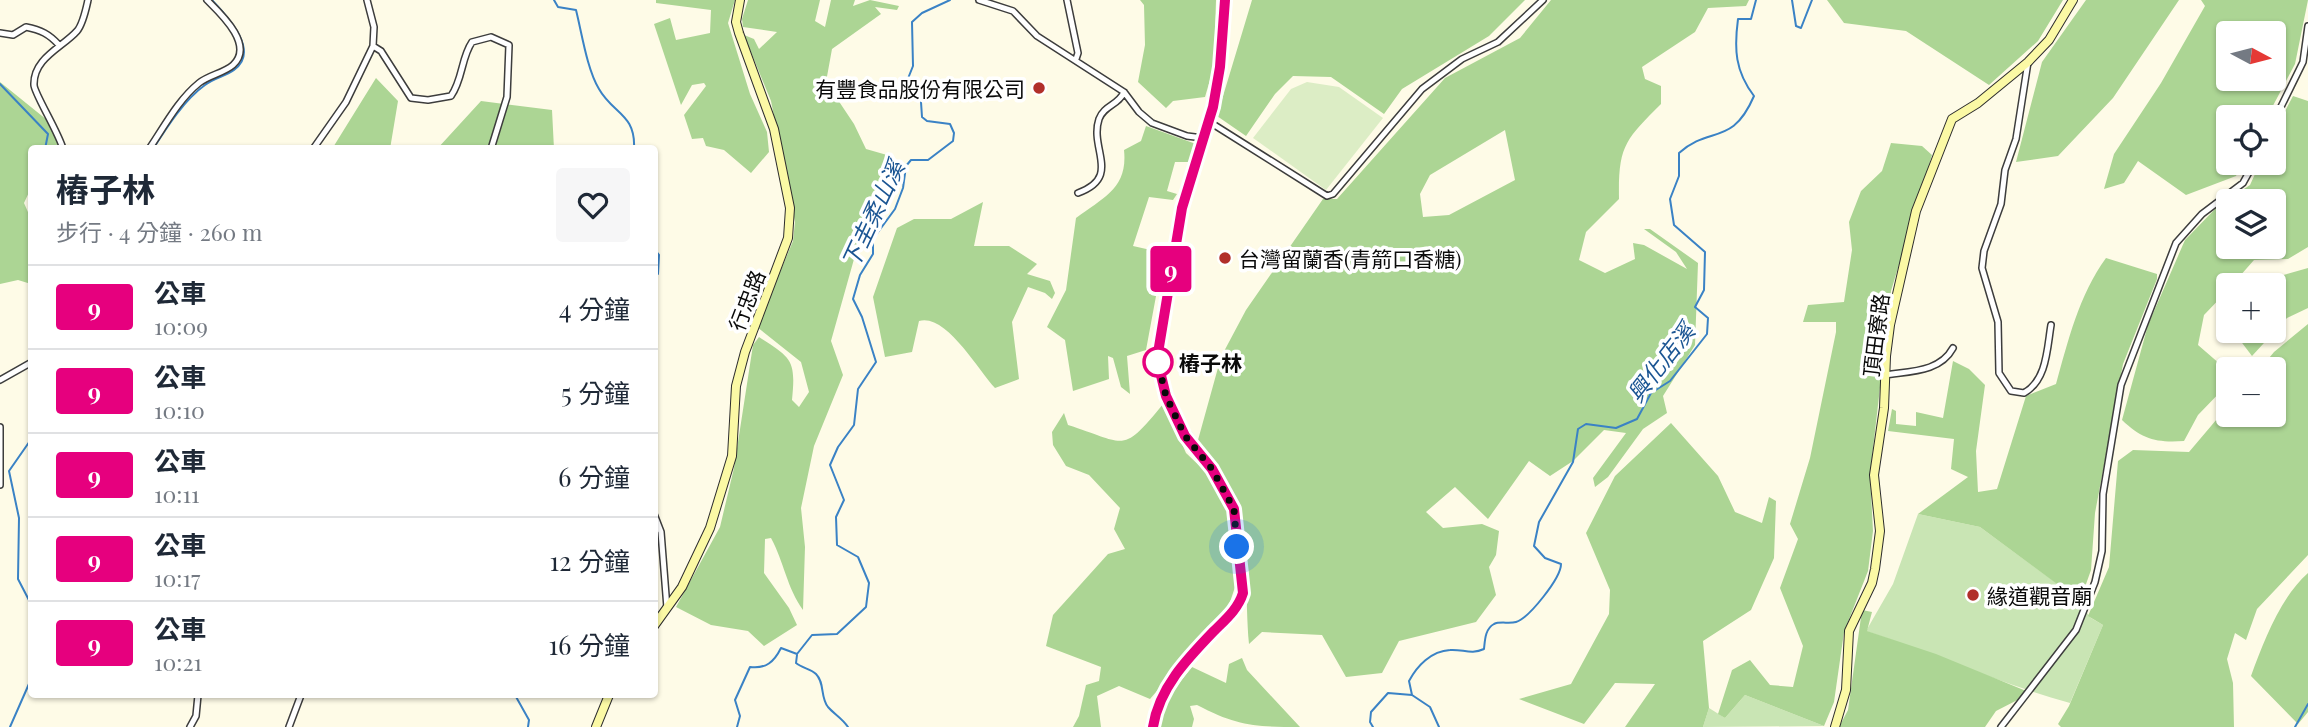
<!DOCTYPE html>
<html lang="zh-TW">
<meta charset="utf-8">
<style>
body{margin:0;font-family:"Playfair Display","Noto Sans TC",serif;background:#f6f6f7;color:#1f2937;height:100vh;display:flex;flex-direction:column;font-size:26px;white-space:nowrap}
*{box-sizing:border-box;margin:0}
p{font-size:23px;color:#747a83}
.icon{flex:none;width:38px;height:38px;fill:none;stroke:currentColor;stroke-width:2;stroke-linecap:round;stroke-linejoin:round}
.map{position:relative;flex:1;overflow:hidden}
.panel{position:absolute;left:28px;top:145px;width:630px;height:553px;display:flex;flex-direction:column;background:#fff;border-radius:7px;box-shadow:0 2px 5px #0004}
.panel>*{flex:none}
.badge{padding:0 14px;border-radius:5px;font-size:24px;line-height:46px}
.needle{width:46px;rotate:97deg}
.fabs{position:absolute;left:2216px;top:21px;display:grid;gap:14px}
.fabs a{display:grid;place-items:center;width:70px;height:70px;border-radius:7px;background:#fff;box-shadow:0 2px 5px #0004;font-size:35px}
.you{position:absolute;width:35px;height:35px;margin:-18px;border:5px solid #fff;border-radius:50%;background:#1a73e8;box-shadow:0 0 0 10px #1a73e833}
.map>.badge{position:absolute;translate:-50% -50%;box-shadow:0 0 0 4px #fff}
.round{display:grid;place-items:center;flex:none;width:74px;height:74px;border-radius:7px;background:#f6f6f7}
.overview{display:flex;align-items:center;justify-content:space-between;height:119px;padding:0 28px}
h1{font-size:33px;font-weight:700;line-height:52px}
ul{padding:0;list-style:none}
li{display:flex;align-items:center;gap:21px;height:84px;padding:0 28px;border-top:2px solid #e0e1e3}
li div{flex:1}
li b{display:block;font-size:26px}
li em{font-style:normal}
li .badge{min-width:77px;font-weight:700;text-align:center}
.map>svg:first-child{display:block}
.green{fill:#c9e5b4}
.forest{fill:#acd594;fill-rule:evenodd}
.pitch{fill:#dcedc5}
.lines{fill:none;stroke-linecap:round;stroke-linejoin:round}
.stream{stroke:#3a82c5;stroke-width:2}
.street-casing{stroke:#3d3d3d;stroke-width:8}
.secondary-casing{stroke:#2c2c2c;stroke-width:10}
.street{stroke:#fff;stroke-width:5}
.secondary{stroke:#fbf9a5;stroke-width:8}
.line-casing{stroke:#fff;stroke-width:16}
.line{stroke:#e6007e;stroke-width:10}
.walk{stroke:#0a0a0a;stroke-width:7;stroke-dasharray:0 12.6}
.poi-dot{fill:#b12f2a;stroke:#fff;stroke-width:2.5}
.stop-dot{fill:#fff;stroke:#e6007e;stroke-width:3.5}
.labels{text-anchor:middle;dominant-baseline:central;stroke-width:7;stroke-linejoin:round;paint-order:stroke}
.poi-label{font-size:21px;fill:#0a0a0a;stroke:#fff;text-anchor:start}
.street-label{font-size:21px;fill:#0a0a0a;stroke:#fff}
.stop-label{font-size:21px;font-weight:bold;fill:#0a0a0a;stroke:#fff;text-anchor:start}
.water-label{font-size:23px;font-style:italic;fill:#1b5593;stroke:#fff}
</style>
<div class="map">
<svg width="2308" height="727" viewBox="0 0 2308 727">
<rect width="100%" height="100%" fill="#fefbe7"/>
<path class="green" d="M1918,514L1980,527L2074,596L2091,618L2103,625L2070,703C2001,684 1935,654 1866,631L1893,584Z
M1745,695L1824,726L1703,727L1709,708L1725,718Z"/>
<path class="forest" d="M656,0H735L728,23L750,94L767,132L769,152L751,173L724,150L706,146L703,138L692,139L684,115L706,86L704,83L692,85L681,105L654,24L670,18L676,40L710,33L711,10L656,3Z
M748,0H820L815,21L825,27L831,0H855L853,6L870,0L899,6L897,10L875,7L881,14L832,49L826,82L854,124L866,149L894,157L872,195L831,341L843,375L814,446L801,508L805,547L803,610C787,588 784,562 771,538L765,539L764,573L789,608L797,625L764,646L748,631L711,625L676,607L720,527L734,468L753,345L759,337C792,358 796,360 792,400L799,407L809,392L801,362L757,327L793,241L795,222L771,101L744,35L754,39L759,49L777,32L743,27L742,19Z
M1140,0H1216L1214,66L1205,97L1173,101L1166,108L1138,82L1145,45L1144,5Z
M1252,0H1525L1489,36L1402,89L1384,114L1331,77L1293,76L1275,94L1246,136L1217,116Z
M1551,0H1749L1746,6L1708,8L1695,32L1642,67L1645,79L1661,86V104C1625,140 1618,146 1619,199L1586,232L1579,260L1605,273L1635,259L1633,243L1644,245L1687,269L1676,252L1644,229H1650L1698,263L1695,345L1663,396L1667,413L1643,429L1608,477L1595,487L1593,478L1626,433L1604,430L1573,461L1550,476L1529,461L1488,519L1455,487L1426,512L1443,528L1482,524L1499,531L1496,555L1489,567L1496,595L1476,622L1399,641L1382,673L1346,677L1322,635L1262,632L1249,644C1245,600 1249,552 1237,510C1230,484 1203,449 1185,429L1187,426L1198,440L1221,357L1246,310L1323,199H1337L1445,78L1520,38ZM1505,130L1515,180L1449,215L1423,217L1420,194L1430,175Z
M1827,0H2063L2038,41L1989,85L1906,31L1844,23Z
M2086,0H2179L2113,98L2058,156L2016,162L2042,62Z
M2201,0H2308L2295,64L2267,117H2228V163H2243L2236,176L2186,195L2138,161L2124,183L2104,189L2114,154L2161,83L2205,6ZM2228,33H2273V79H2228Z
M376,78L398,101L390,149H332Z
M0,82L52,124L60,149H32L31,188L24,203L31,219V284L18,280L0,284Z
M2293,96L2308,101V247L2288,259L2254,260L2232,285H2228V290L2204,315L2198,345L2228,371V384L2198,415L2184,441C2156,443 2142,439 2122,420L2148,325L2185,240L2217,207L2250,185L2260,163H2273V134ZM2228,201H2273V247H2228Z
M481,101L552,110L554,149H437Z
M1146,126L1196,144L1190,162H1175L1167,191L1177,194L1173,200L1149,197L1133,246L1164,253L1146,350L1127,356L1130,394L1121,387L1113,358L1108,356L1109,379L1073,391L1065,340L1047,327L1066,290L1076,218C1104,197 1128,188 1124,150L1141,141Z
M1891,143L1922,146L1932,155L1891,291L1870,475L1873,531L1868,571L1844,632L1834,702L1824,726L1745,695L1725,718L1718,714L1732,670L1750,660L1770,685L1793,687L1803,646L1780,588L1798,539L1790,524L1810,458L1836,332V322H1803L1808,305L1844,302L1852,250L1849,222L1861,191L1882,171Z
M983,202L974,246H1009L1037,264L1027,274L1050,281L1055,293L1052,299L1045,293L1028,287L1012,322L1019,379L995,388C978,370 946,313 919,321L912,352L885,357L873,297L897,228L914,219H951Z
M2106,258L2157,274V279L2123,364L2095,513L2091,570L2080,601L1980,527L1918,514L1968,477L1951,469L1954,439L1888,431L1892,409L1896,411V424L1916,426V412L1943,418L1953,361L1969,369L1985,385L1976,451L1978,492L1997,489L2026,396L2056,384C2068,341 2079,295 2106,258Z
M2308,268V308L2287,318L2252,356L2233,331H2273V285H2265L2269,279Z
M2308,324V555L2257,609L2246,640L2235,633L2227,659L2233,683L2234,727H2061L2058,724L2069,706L2103,625L2088,616L2109,567L2118,461L2133,450L2189,452L2228,406V415H2273V369H2260L2274,352Z
M1164,403L1186,453L1208,474L1228,512L1235,587L1228,608L1150,699L1119,686L1097,696L1101,727H1073L1079,716L1086,685L1099,681L1101,667L1046,646L1053,615L1108,554L1125,549L1114,529L1120,508L1089,475L1066,466L1053,445L1052,432L1064,413L1068,425C1128,444 1121,455 1164,403Z
M1671,423L1718,476L1735,512L1762,523L1769,497L1776,501L1774,558L1751,610L1703,641L1709,708L1703,727H1625L1655,684L1615,683L1584,724L1519,699L1571,684L1609,614L1610,590L1586,533L1615,476Z
M2308,573V712L2298,724L2251,676C2264,641 2280,598 2308,573Z
M1862,610L1872,612L1867,631L1936,654L2031,693L1996,711L1985,727H1839L1848,710Z
M1242,658L1247,670L1300,727C1255,727 1237,726 1197,705L1190,706L1194,719L1192,727H1159L1161,706L1192,667L1226,683L1229,664Z"/>
<path class="pitch" d="M1307,82L1339,87L1383,118L1326,190L1253,138L1291,89Z"/>
<g class="lines">
<path class="stream" d="M554,0L558,7L576,10C582,34 587,69 599,89C613,114 636,114 634,149
M1792,0L1796,26L1801,28L1812,0
M0,84L48,134L45,149
M153,149C167,127 184,100 205,85C214,78 226,76 234,70C261,51 226,15 212,0
M654,249L659,255L658,274L654,275
M32,438L9,471L19,518L18,579L32,606
M797,655L796,663C802,668 811,669 816,674C825,683 820,697 828,707C834,714 842,718 848,727
M515,695L529,720L528,727
M10,727L32,677
M737,727L740,716L735,700L750,667C766,669 774,662 781,648L797,654L812,635L837,634L866,607L869,583L858,557L837,545L836,517L844,500L830,465L838,447L854,425L858,389L876,362L862,317L853,299L860,275L873,254V239L895,209L903,188L906,166L911,160H928L953,141L954,133L950,124L927,121L922,117L921,102L907,81L913,66L912,22L922,13L950,0
M1373,727L1370,722L1371,712L1388,693L1412,695
M1439,727L1430,707L1412,695L1409,681C1417,666 1431,651 1450,650C1463,649 1471,655 1484,649C1485,640 1485,629 1494,624C1500,621 1509,624 1516,622C1529,618 1561,578 1561,564L1545,558L1534,546L1539,522L1573,462L1578,429L1586,424L1616,428L1637,419L1651,393L1670,381L1707,334L1708,318L1695,307L1704,290L1705,252L1674,225L1670,199L1679,176V153C1710,125 1732,147 1754,96C1735,71 1734,49 1738,19H1751L1756,0
M2295,727L2308,704"/>
<defs>
<path id="street" d="M367,0L374,27L373,46
M979,0L1013,11L1037,36L1124,92L1139,112L1152,123L1187,136L1203,138
M1067,0L1078,53L1076,59
M0,33L13,35L26,27C41,30 49,34 59,45
M2028,62L2016,139L2005,170L2001,204L1984,251L1982,268L1998,322L1999,373L2011,391L2024,393C2047,380 2047,349 2051,325
M1208,121L1327,196L1333,194L1422,89L1462,59L1498,42L1543,0
M2273,123L2303,62L2308,26
M63,149C59,133 34,93 34,85C33,58 63,47 77,31C83,24 86,9 88,0
M149,149C164,127 178,100 199,83C209,75 224,73 233,65C255,45 220,13 207,0
M313,149L346,102L373,46L381,51L411,98L428,100L451,96C463,79 461,58 472,42L491,37L509,45L507,97L491,149
M1078,193C1122,177 1089,149 1099,119C1104,105 1119,105 1124,92
M1885,375C1911,371 1940,372 1953,348
M0,380L32,362
M0,427V485
M654,514L661,532L667,608
M190,727L196,716L198,695
M289,727L301,695
M2001,727L2076,630L2095,582L2102,551L2103,494L2121,385L2176,243L2202,214L2243,183L2254,163"/>
<path id="secondary" d="M654,626L682,587L710,528L732,456L736,386L745,352L788,238L790,208L774,129L739,33L736,22L740,0
M596,727L609,695
M1153,727C1159,688 1187,659 1214,631C1226,619 1238,609 1243,592L1234,509L1212,469L1185,436L1166,396L1157,359L1182,208L1213,107L1220,67L1225,0
M1835,727L1846,690L1849,631L1872,583L1875,569L1880,531L1874,475L1884,408L1886,356L1890,325L1916,211L1952,119L1978,103L2028,62L2049,40L2073,0"/>
</defs>
<use href="#street" class="street-casing"/>
<use href="#secondary" class="secondary-casing"/>
<use href="#street" class="street"/>
<use href="#secondary" class="secondary"/>
</g>
<g class="lines">
<defs>
<path id="line" d="M1153,727C1159,688 1187,659 1214,631C1226,619 1238,609 1243,593L1234,509L1212,469L1185,436L1166,396L1157,359L1182,208L1213,107L1220,67L1225,0"/>
</defs>
<use href="#line" class="line-casing"/>
<use href="#line" class="line"/>
<path class="walk" d="M1158,362L1157,359L1166,396L1185,436L1212,469L1234,509L1237,547"/>
</g>
<g class="poi-dot">
<circle cx="1039" cy="88" r="7"/>
<circle cx="1225" cy="258" r="7"/>
<circle cx="1973" cy="595" r="7"/>
</g>
<circle class="stop-dot" cx="1158" cy="362" r="14"/>
<g class="labels">
<g class="poi-label">
<text x="1025" y="88" text-anchor="end">有豐食品股份有限公司</text>
<text x="1239" y="258">台灣留蘭香(青箭口香糖)</text>
<text x="1987" y="595">緣道觀音廟</text>
</g>
<g class="street-label">
<text transform="translate(746 300) rotate(-69)">行忠路</text>
<text transform="translate(1875 335) rotate(-83)">頂田寮路</text>
</g>
<g class="stop-label">
<text x="1179" y="362">樁子林</text>
</g>
<g class="water-label">
<text transform="translate(872 214) rotate(-65)">下圭柔山溪</text>
<text transform="translate(1660 362) rotate(-52)">興化店溪</text>
</g>
</g>
</svg>
<div class="fabs">
<a><svg class="needle" viewBox="-14 -14 28 28"><path d="M0-13l5 13h-10z" fill="#e53935"/><path d="M0 13l5-13h-10z" fill="#747a83"/></svg></a>
<a><svg class="icon" aria-label="locate" viewBox="0 0 24 24"><circle cx="12" cy="12" r="6"/><path d="M12 2v4M12 18v4M2 12h4M18 12h4"/></svg></a>
<a><svg class="icon" aria-label="layers" viewBox="0 0 24 24"><path d="M12 4l9 5-9 5-9-5zM3 14l9 5 9-5"/></svg></a>
<a>+</a>
<a>−</a>
</div>
<div class="you" style="left:1237px;top:547px"></div>
<b class="badge" style="left:1171px;top:269px;background:#e6007e;color:#fff">9</b>
<section class="panel">
<div class="overview"><div><h1>樁子林</h1><p>步行 · 4 分鐘 · 260 m</p></div><a class="round"><svg class="icon" aria-label="heart" viewBox="0 0 24 24"><path d="M12 20l-8-8c-3-5 5-10 8-4 3-6 11-1 8 4z"/></svg></a></div>
<ul>
<li><span class="badge" style="background:#e6007e;color:#fff">9</span><div><b>公車</b><p>10:09</p></div><em>4 分鐘</em></li>
<li><span class="badge" style="background:#e6007e;color:#fff">9</span><div><b>公車</b><p>10:10</p></div><em>5 分鐘</em></li>
<li><span class="badge" style="background:#e6007e;color:#fff">9</span><div><b>公車</b><p>10:11</p></div><em>6 分鐘</em></li>
<li><span class="badge" style="background:#e6007e;color:#fff">9</span><div><b>公車</b><p>10:17</p></div><em>12 分鐘</em></li>
<li><span class="badge" style="background:#e6007e;color:#fff">9</span><div><b>公車</b><p>10:21</p></div><em>16 分鐘</em></li>
</ul>
</section>
</div>
